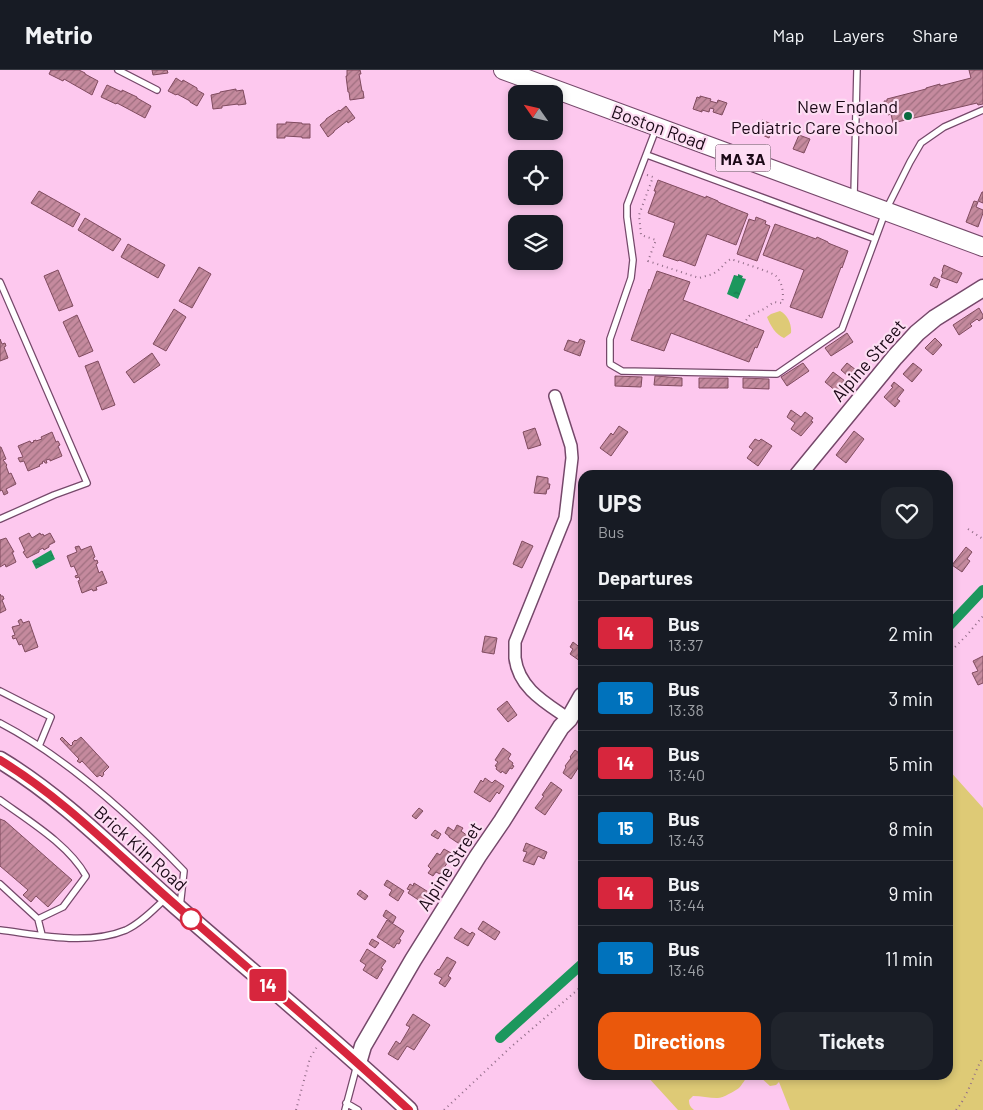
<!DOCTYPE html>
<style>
body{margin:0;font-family:Barlow,sans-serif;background:#20242c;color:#f1f3f6;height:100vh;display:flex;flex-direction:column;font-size:19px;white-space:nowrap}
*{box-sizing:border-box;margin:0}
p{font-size:16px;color:#9ea1a6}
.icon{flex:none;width:28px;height:28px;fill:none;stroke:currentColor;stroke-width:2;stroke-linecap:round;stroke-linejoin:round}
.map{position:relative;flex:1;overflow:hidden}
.sheet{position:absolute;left:578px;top:400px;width:375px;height:610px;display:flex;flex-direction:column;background:#171b24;border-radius:15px;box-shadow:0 2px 8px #0003}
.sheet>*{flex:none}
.badge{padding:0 10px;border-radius:4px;font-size:18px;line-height:32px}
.needle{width:32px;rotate:304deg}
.controls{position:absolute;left:508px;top:15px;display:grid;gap:10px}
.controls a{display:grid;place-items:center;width:55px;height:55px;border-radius:10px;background:#171b24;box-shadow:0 2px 8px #0003;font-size:25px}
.map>.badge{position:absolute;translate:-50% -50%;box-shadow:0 0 0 2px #fff}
h2{padding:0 20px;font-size:19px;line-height:45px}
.round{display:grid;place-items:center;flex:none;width:52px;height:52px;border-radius:15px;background:#20242c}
.overview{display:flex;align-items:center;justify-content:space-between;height:85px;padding:0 20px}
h1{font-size:24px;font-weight:700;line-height:38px}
.action{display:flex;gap:10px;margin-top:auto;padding:10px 20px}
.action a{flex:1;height:58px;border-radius:15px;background:#ea580c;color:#fff;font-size:20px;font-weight:700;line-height:58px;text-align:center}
.action a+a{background:#20242c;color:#f1f3f6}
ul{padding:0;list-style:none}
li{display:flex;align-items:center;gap:15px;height:65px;padding:0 20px;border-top:1px solid #363941}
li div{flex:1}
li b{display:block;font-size:19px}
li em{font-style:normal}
li .badge{min-width:55px;font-weight:700;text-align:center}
header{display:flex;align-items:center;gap:30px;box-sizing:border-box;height:70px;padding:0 25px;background:#171b24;border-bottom:1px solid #363941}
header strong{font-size:24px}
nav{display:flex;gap:28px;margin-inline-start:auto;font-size:18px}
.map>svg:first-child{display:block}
.green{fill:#deca76}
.water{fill:url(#water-ripples)}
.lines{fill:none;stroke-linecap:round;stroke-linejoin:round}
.canal{stroke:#1c975d;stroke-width:10}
.building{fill:url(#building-hatch);stroke:#804b5f}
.lane-casing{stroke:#75486a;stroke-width:8}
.street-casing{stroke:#75486a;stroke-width:14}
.secondary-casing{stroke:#75486a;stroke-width:19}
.primary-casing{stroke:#75486a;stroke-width:20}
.path{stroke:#916c87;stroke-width:2;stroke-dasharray:1 4;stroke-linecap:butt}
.lane{stroke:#fff;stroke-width:5.5}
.street{stroke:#fff;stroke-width:11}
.secondary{stroke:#fff;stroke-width:16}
.primary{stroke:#fff;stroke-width:18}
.line-casing{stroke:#fff;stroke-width:11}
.line{stroke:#d7263d;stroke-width:8}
.poi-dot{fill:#096a3f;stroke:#fdddf3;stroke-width:2}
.stop-dot{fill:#fff;stroke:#d7263d;stroke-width:2.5}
.labels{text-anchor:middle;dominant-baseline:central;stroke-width:4.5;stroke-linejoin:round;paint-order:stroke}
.shield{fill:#fdddf3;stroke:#5e4858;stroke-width:1}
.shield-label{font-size:16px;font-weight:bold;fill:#1a0816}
.poi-label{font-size:18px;fill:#1a0816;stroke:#fdddf3;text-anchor:end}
.street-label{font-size:18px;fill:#1a0816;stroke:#fdddf3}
</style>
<header>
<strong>Metrio</strong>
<nav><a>Map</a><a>Layers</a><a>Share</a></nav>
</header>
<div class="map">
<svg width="983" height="1040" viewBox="0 0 983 1040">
<defs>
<pattern id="water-ripples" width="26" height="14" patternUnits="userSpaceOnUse" patternTransform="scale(1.25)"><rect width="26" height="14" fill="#1c975d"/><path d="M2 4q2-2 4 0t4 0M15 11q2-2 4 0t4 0" fill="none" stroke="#18794c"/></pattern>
<pattern id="building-hatch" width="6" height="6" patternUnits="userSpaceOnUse" patternTransform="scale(1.25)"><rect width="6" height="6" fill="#c58a9e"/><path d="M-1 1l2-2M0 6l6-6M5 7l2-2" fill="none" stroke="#9f6f80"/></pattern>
</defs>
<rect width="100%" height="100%" fill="#fdc8ee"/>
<path class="green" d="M780,241C788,245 792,255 791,263L784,268C776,265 770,255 767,247L771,244Z
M948,699L983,738V1040H790L779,1012L776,1015L770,1016L758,1005H948Z
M646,1005H749C745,1009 742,1015 739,1018C735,1021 721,1029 717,1028C709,1028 701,1026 693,1026L689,1030C689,1034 690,1037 694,1040H678Z"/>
<path class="water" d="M738,204L743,206L742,208L746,209L738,229L727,224L734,205L738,206Z
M51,480L55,489L36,499L32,491Z"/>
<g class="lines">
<path class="canal" d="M948,557L983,520
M500,968L582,894"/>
</g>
<path class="building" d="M51,0H79L85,3V4L98,11L92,25L64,9L63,11L49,4Z
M152,0H167L168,3L153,5Z
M347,0H360L361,4H359L362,21H363L364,28L350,30L349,22H348L346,6H347Z
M969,0H983V34L978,35L977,33L893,53L891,44L888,45L884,31H887V29L926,19V18L940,14V16L971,8Z
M176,8L182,12L183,10L197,18V20L204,24L197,36L190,32V31L177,24L176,25L168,21Z
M107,15L122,22V20L137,27V28L151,36L145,48L117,33L116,34L101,27Z
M236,19V21L243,20L246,34L238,35V34L222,36V38L213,39L211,25L220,23V22Z
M700,26L711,29L710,31L717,33L718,30L727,33L722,45L713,42L714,39L710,38L709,42L702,40V42L693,39L697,27L700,28Z
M346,36L355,48L348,53L347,51L334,61V62L328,67L320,55L326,50V49L339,40L340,41Z
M762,50L776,56L772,65L770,64L769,68L756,62Z
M286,52L302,53V54H310V68H302V67L285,66V68H277V54H286Z
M799,65L810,69L804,83L793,79Z
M658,110L706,128V126L718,131V132L748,144L736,175L707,164L695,196L679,190L678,191L663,186L675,153L648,143L656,121H654Z
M39,121L80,144L73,157L31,133Z
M982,122H983V133L978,131Z
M974,131L978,132L976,137L983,140V143L978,157L966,152Z
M756,147L766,151L765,154L770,156L757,191L737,184L749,149L755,151Z
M85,148L121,169L113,181L78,160Z
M775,154L816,169L817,167L828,172V173L848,181L842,198L841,197L822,248L790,237L804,200L763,185Z
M128,174L165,195L158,208L121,187Z
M944,195L962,203L957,213L941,207L943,202L942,201Z
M199,197L211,204L192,238L179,231Z
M58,200L73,236L59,241L44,206Z
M657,201L690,212L683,230L764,261L757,278L755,277L749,292L671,263L664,281L631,270L649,219L650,220Z
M934,207L940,210L937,218L930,215Z
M979,238L983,245V248L979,251L977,249L970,254L972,256L959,265L953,255Z
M174,239L186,247L166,281L153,274Z
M77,245L93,281L79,287L63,252Z
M847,263L853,272L831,286L825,278Z
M935,268L942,275L933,285L925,278Z
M0,269L2,274L5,273L6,276L4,277L8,288L0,291Z
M580,269L585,271L580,286L564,280L568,270L578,273Z
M152,283L160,295L134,313L126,302Z
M98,291L115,335L102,340L85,296Z
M803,293L809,301L787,316L781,307Z
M847,293L856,300L849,307L841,300Z
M913,293L922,300L912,312L903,304Z
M833,302L849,314L847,315L849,316L842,326L825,312Z
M615,306L642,307L641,317L615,316Z
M655,306L682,308V316L654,315Z
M699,308H728V318H699Z
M743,308L769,309V319L743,318Z
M894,312L904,320L897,329L900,331L895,337L884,327L893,317L891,316Z
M791,340L801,347L805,342L813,348L811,351L813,352L801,366L791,359L795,353L787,347Z
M619,356L628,362L611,386L600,378L611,363L613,365Z
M535,358L541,375L528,379L523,362Z
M854,361L864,369L846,393L836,385Z
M52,362L56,372L58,371L60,375L58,376L62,386L50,391V389L46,390L47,393H45L44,391L42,392L43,393L39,395L40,396L28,401L24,391L20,392L18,388L23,387L18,376L30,371L31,373L34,372L33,371L36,370V371L42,369L41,367Z
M755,369L759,371L761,369L772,376L758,396L747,388L753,380L749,377Z
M0,377H1L6,389L3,390L7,395L6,396L9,404L11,403L16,414L6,419L8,423L4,425L2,420L0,421Z
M819,401L821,403L822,401L828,405H816Z
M537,406L548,408V414H550L549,419H547L546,424L534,423Z
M29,463L32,468L40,463L41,465L43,464L44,466L50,463L55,472L49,475V477L44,480L43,478L39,480V482L27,488L23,482L25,481L19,468Z
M6,468L14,482H12L16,492L6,497L5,494L0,497V470Z
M522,471L533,476L522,498L513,494Z
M79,476L81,480L91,476L95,487L93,488L95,491L97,490L98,493L96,494L99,503L102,501L107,513L96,517L97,520L93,521L92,519L82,523L78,511L80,510L79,507L76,508L75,506L78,505L74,496L71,497L67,486L77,482L75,477Z
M966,477L972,482L967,489L970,491L962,502L952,495Z
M0,524L1,526H3L4,529L2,530L6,540L0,543Z
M21,549L23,553L29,551L38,577L25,582L22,574L19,575L16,568L13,569L12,566L15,565L12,557L20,555L18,551Z
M485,566L497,568L494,584L482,582Z
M573,572L582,579V587L580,591L570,584L573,579L570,577Z
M983,586V613L978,615L972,603L978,601L973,591Z
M507,631L517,645L508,652L497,639Z
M62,667L71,676L73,674L72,673L75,670L76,671L81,667L109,697L103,703L104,704L102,707L100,705L97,707L82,691L80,693L77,691L79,689L60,669Z
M503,678L511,684L508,689L513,693L512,695L514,696L512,699L510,698L506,704L502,701L501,703L496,699L497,697L495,696L498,692L495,690Z
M575,680L582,685V692L571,709L563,703L566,697L565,696L571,688L570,687Z
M485,708L492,713L495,710L504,716L499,724L497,722L490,732L474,722L481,710L483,712Z
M551,712L562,720L545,745L535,738L544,726L542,725Z
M419,738L423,741L416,749L412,746Z
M0,749L5,751L72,810L48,837L36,826L31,832L23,825L28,820L0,796Z
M457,755L463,758L461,761L468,766L461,775L449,767V766L445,763L448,757L454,761Z
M435,760L441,764L438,769L431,765Z
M526,773L547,782L544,789L538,786L534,795L523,791L527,782L523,781Z
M444,779L453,784L440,804L436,802L433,806L428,803L431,799L428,796L437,783L440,785Z
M387,810L404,821L398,831L389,825L392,820L384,815Z
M414,813L430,823L423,833L408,823L410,820L407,819L410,814L413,816Z
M360,820L368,826L365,830L357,824Z
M386,840L396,847L393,853L383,846Z
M387,850L404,861L399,869L401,870L399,874L397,873L394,878L377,867Z
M483,851L500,862L495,870L478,859Z
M461,858L470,864L472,862L475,864L468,876L454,868Z
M372,869L379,873L375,878L369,874Z
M367,879L386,891L381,898L383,899L377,909L363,900L366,895L360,891Z
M447,887L456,892L448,906L451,908L445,917L439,913L442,908L434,904L438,899L439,900Z
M413,944L430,955L414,980L407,976L398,990L388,984L396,971L400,974L410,957L406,955Z"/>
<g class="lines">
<defs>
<path id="lane" d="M118,0L157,20
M656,59L627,135V147L633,190L631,208L610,269V294L622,301L777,304L842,259L886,140L910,92L921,73L944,57L983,40
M647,85L875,169
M854,126L857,0
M0,212L87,413L54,425L0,449
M0,621L51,647L39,676
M0,653C67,688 131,746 184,801L180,837
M0,730C29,751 69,775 86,806L63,837L38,849L42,865
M0,814L38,849
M0,860C40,865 87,876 126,860C141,853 153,840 165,829
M346,1033L358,1040
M345,1040L357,995"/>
<path id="street" d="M555,326L571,376L572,388L565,448L515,572C515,577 515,583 515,588C519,619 546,633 569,649"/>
<path id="secondary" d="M798,405L895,287L917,263L935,248L983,218
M0,690C65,729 118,785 175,835C253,903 333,969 409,1040
M358,993L363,976L413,890L478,786L502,751L561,657L569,649L582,626"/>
<path id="primary" d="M503,0L983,177"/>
</defs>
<use href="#lane" class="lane-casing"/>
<use href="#street" class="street-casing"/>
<use href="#secondary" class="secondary-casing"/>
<use href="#primary" class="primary-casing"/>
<path class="path" d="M647,105L653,107L639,145L641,165L656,170L648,191L699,208L713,204L720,199L727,191L731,189C739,192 772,202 776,206C783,213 784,225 782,233L774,232L764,239L749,246L743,255
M968,459L983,469
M948,584L967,565L983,546
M296,1040L310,988L318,975
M444,1040L512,976L582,916
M956,1040C969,1025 973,1004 983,987"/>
<use href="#lane" class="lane"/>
<use href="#street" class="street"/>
<use href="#secondary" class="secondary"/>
<use href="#primary" class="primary"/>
</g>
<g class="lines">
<defs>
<path id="line" d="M0,690C66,730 120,787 178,837C255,905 334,970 409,1040"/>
</defs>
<use href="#line" class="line-casing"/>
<use href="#line" class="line"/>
</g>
<circle class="poi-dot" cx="908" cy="46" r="5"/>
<circle class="stop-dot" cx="191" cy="849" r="10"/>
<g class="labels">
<rect class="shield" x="715.5" y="74.5" width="55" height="27" rx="4"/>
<g class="shield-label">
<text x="743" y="88">MA 3A</text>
</g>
<g class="poi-label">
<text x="898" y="36">New England<tspan x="898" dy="21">Pediatric Care School</tspan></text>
</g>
<g class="street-label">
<text transform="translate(659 57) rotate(20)">Boston Road</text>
<text transform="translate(868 290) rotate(-49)">Alpine Street</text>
<text transform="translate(141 778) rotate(42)">Brick Kiln Road</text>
<text transform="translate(449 796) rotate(-57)">Alpine Street</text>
</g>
</g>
</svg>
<div class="controls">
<a><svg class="needle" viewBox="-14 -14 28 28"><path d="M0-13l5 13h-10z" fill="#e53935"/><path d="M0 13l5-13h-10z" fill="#9ea1a6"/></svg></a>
<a><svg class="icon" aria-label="locate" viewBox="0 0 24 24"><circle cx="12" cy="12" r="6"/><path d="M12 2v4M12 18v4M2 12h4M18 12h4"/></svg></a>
<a><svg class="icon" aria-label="layers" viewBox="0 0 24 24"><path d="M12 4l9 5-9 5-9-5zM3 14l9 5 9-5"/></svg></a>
</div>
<b class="badge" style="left:268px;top:915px;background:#d7263d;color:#fff">14</b>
<section class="sheet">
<div class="overview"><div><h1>UPS</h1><p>Bus</p></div><a class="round"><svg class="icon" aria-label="heart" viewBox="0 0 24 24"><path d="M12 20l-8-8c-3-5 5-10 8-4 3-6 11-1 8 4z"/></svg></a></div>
<h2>Departures</h2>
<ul>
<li><span class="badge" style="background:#d7263d;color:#fff">14</span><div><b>Bus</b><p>13:37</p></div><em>2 min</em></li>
<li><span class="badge" style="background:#0072bc;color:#fff">15</span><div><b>Bus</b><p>13:38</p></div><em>3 min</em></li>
<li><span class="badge" style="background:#d7263d;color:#fff">14</span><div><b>Bus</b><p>13:40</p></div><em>5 min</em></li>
<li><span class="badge" style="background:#0072bc;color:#fff">15</span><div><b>Bus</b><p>13:43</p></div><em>8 min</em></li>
<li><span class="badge" style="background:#d7263d;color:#fff">14</span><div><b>Bus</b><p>13:44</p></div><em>9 min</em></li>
<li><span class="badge" style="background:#0072bc;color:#fff">15</span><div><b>Bus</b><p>13:46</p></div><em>11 min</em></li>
</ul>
<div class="action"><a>Directions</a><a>Tickets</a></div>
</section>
</div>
